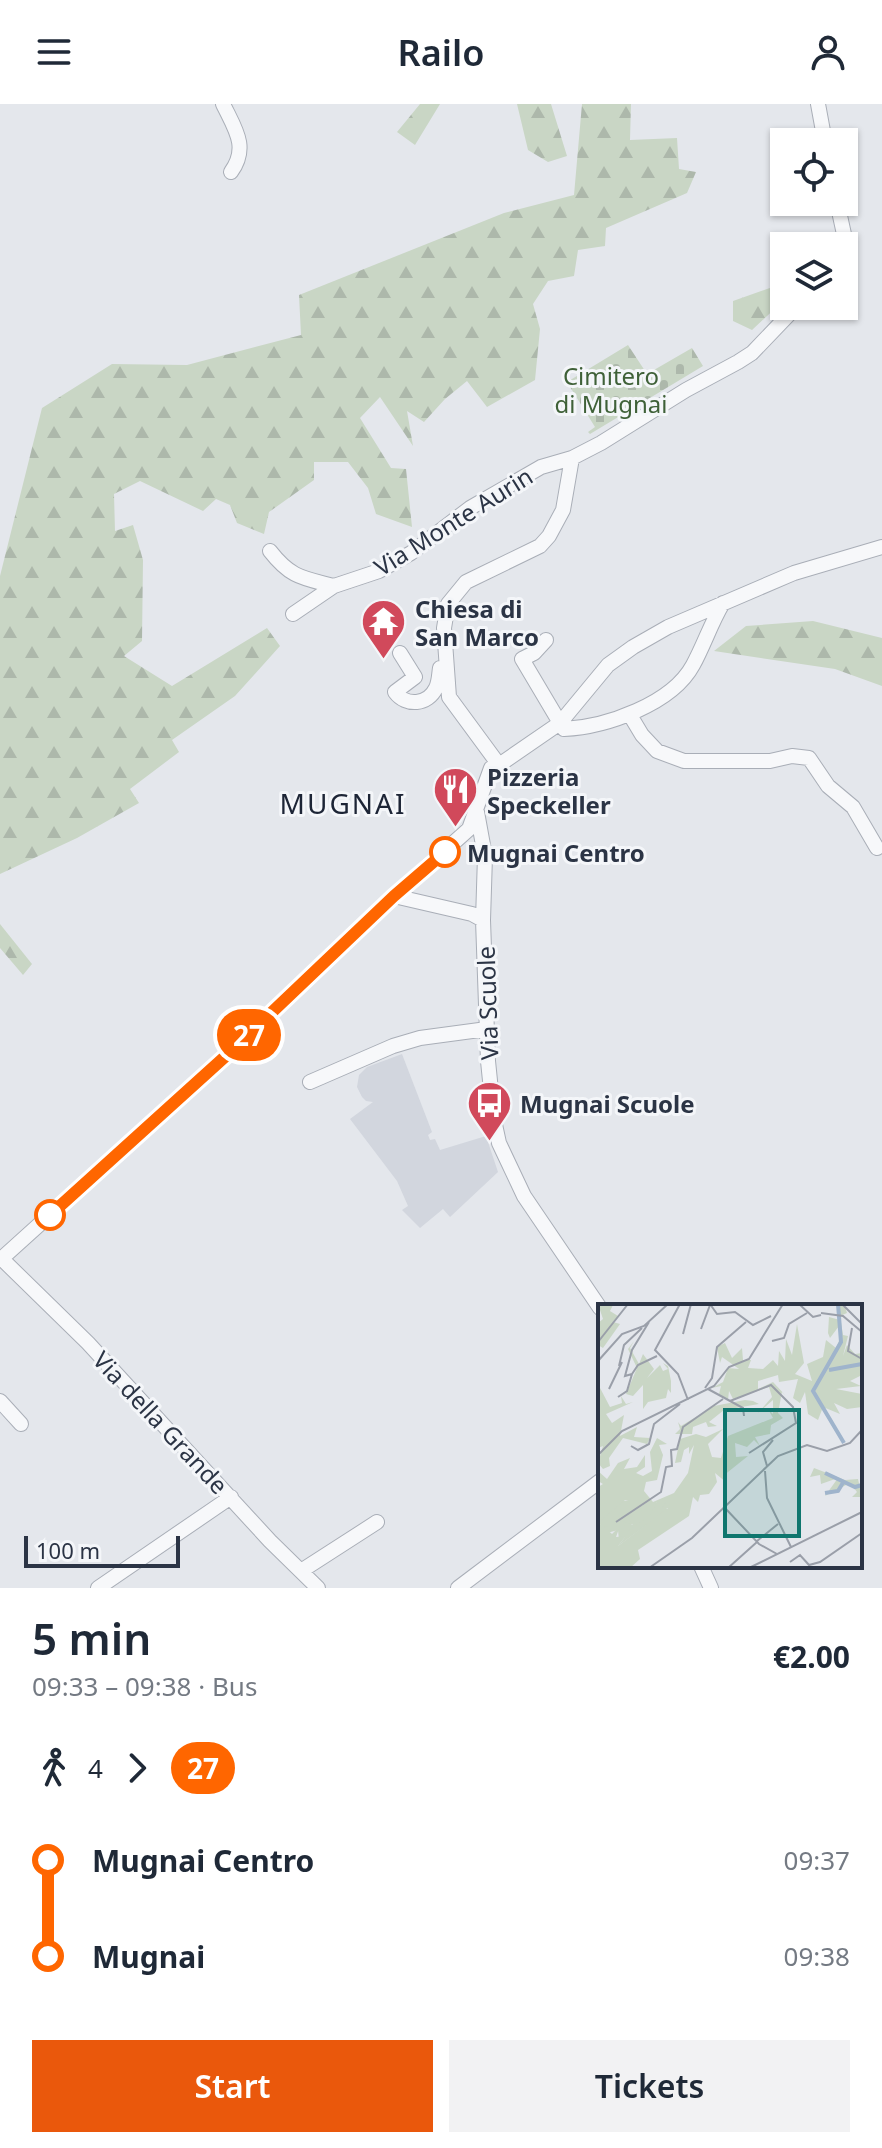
<!DOCTYPE html>
<meta charset="utf-8">
<style>
body{margin:0;font-family:"Noto Sans",sans-serif;background:#f2f2f3;color:#1f2937;height:100vh;display:flex;flex-direction:column;font-size:30px;white-space:nowrap}
*{box-sizing:border-box;margin:0}
p{font-size:26px;color:#747a83}
.icon{flex:none;width:44px;height:44px;fill:none;stroke:currentColor;stroke-width:2;stroke-linecap:round;stroke-linejoin:round}
.map{position:relative;height:1484px;overflow:hidden}
.panel{display:flex;flex-direction:column;background:#fff;flex:1}
.panel>*{flex:none}
.badge{padding:0 16px;border-radius:26px;font-size:28px;line-height:52px}
.tools{position:absolute;left:770px;top:24px;display:grid;gap:16px}
.tools a{display:grid;place-items:center;width:88px;height:88px;border-radius:0px;background:#fff;box-shadow:0 2px 6px #0004;font-size:40px}
.scale{position:absolute;left:24px;bottom:20px;width:156px;box-sizing:border-box;padding-left:8px;border:4px solid #2b3445;border-top:0;font-size:22px;line-height:28px;white-space:nowrap;color:#2b3445;-webkit-text-stroke:6px #f4f6f9;paint-order:stroke}
.map>.badge{position:absolute;translate:-50% -50%;box-shadow:0 0 0 4px #fff}
.legs{display:flex;align-items:center;gap:12px;height:88px;padding:0 32px;font-size:26px}
.legs p{margin-inline-start:auto}
.head{display:flex;align-items:center;justify-content:space-between;height:136px;padding:0 32px}
h1{font-size:44px;font-weight:600;line-height:60px}
.button{display:flex;gap:16px;margin-top:auto;padding:16px 32px}
.button a{flex:1;height:92px;border-radius:0px;background:#ea580c;color:#fff;font-size:32px;font-weight:600;line-height:92px;text-align:center}
.button a+a{background:#f2f2f3;color:#1f2937}
ul{padding:0 32px;list-style:none}
li{display:flex;align-items:center;gap:28px;height:96px;font-size:30px}
li i{display:grid;place-items:center;width:12px;height:100%;margin:0 10px;background:currentColor}
li i::after{content:'';width:20px;height:20px;margin:-10px;border:6px solid;border-radius:50%;background:#fff}
li p{margin-inline-start:auto}
li:first-child i{background:linear-gradient(#0000 50%,currentColor 0)}
li:last-child i{background:linear-gradient(currentColor 50%,#0000 0)}
header{display:flex;justify-content:space-between;align-items:center;height:104px;padding:0 32px;background:#fff;font-size:36px;font-weight:600}
.map>svg:first-child{display:block}
.built{fill:#d2d6de}
.forest{fill:url(#forest-firs)}
.cemetery{fill:url(#cemetery-stones)}
.lines{fill:none;stroke-linecap:round;stroke-linejoin:round}
.minor-casing{stroke:#a9aeb7;stroke-width:16}
.minor{stroke:#f7f8fa;stroke-width:14}
.line-1-casing{stroke:#fff;stroke-width:18}
.line-1{stroke:#f60;stroke-width:12}
.stop-1-dot{fill:#fff;stroke:#f60;stroke-width:4}
.labels{text-anchor:middle;dominant-baseline:central;stroke-width:6;stroke-linejoin:round;paint-order:stroke}
.park-label{font-size:24px;fill:#3f6138;stroke:#f4f6f9}
.street-label{font-size:24px;fill:#2b3445;stroke:#f4f6f9}
.poi-label{font-size:24px;font-weight:bold;fill:#2b3445;stroke:#f4f6f9;text-anchor:start}
.stop-label{font-size:24px;font-weight:bold;fill:#2b3445;stroke:#f4f6f9;text-anchor:start}
.quarter-label{font-size:28px;letter-spacing:2px;fill:#1d2536;stroke:#f4f6f9}
.inset-river{fill:none;stroke:#9fb4cc;stroke-width:4}
.inset-road{fill:none;stroke:#9a9fa9;stroke-width:2}
.view{fill:#0f766e;fill-opacity:0.15;stroke:#0f766e;stroke-width:4}
.inset-edge{fill:none;stroke:#2b3445;stroke-width:4}
</style>
<header><svg class="icon" aria-label="menu" viewBox="0 0 24 24"><path d="M4 6h16M4 12h16M4 18h16"/></svg>Railo<svg class="icon" aria-label="person" viewBox="0 0 24 24"><circle cx="12" cy="8" r="4"/><path d="M4 21q1-7 8-7t8 7"/></svg></header>
<div class="map">
<svg width="882" height="1484" viewBox="0 0 882 1484">
<defs>
<pattern id="forest-firs" width="22" height="20" patternUnits="userSpaceOnUse" patternTransform="scale(2)"><rect width="22" height="20" fill="#c9d6c5"/><path d="M5 1l3.5 6h-7zM16 11l3.5 6h-7z" fill="#adb8ab"/></pattern>
<pattern id="cemetery-stones" width="16" height="16" patternUnits="userSpaceOnUse" patternTransform="scale(2)"><rect width="16" height="16" fill="#c9d6c5"/><path d="M2 7V4a2 2 0 0 1 4 0v3zM10 15v-3a2 2 0 0 1 4 0v3z" fill="#adb8ab"/></pattern>
</defs>
<rect width="100%" height="100%" fill="#e4e7ec"/>
<path class="built" d="M402,950L432,1028L428,1031L430,1036L435,1035L440,1046L486,1032L498,1068L450,1113L443,1105L420,1124L402,1106L408,1102L397,1077L350,1015L373,998L366,997L362,993L357,983L359,971L367,963Z"/>
<path class="forest" d="M420,0H440L415,41L397,28Z
M517,0H551L567,52L548,58L528,46Z
M582,0H631L630,36L677,34L679,65L696,68L687,89L606,124L605,142L578,146L574,172L548,177L533,200L540,225L535,276L487,303L467,277L445,295L424,318L407,307L413,342L380,293L360,314L391,364L406,365L412,423L376,410L368,384L348,358H314V376L269,408L264,430L237,419L230,401L216,395L203,407L140,377L114,390L115,427L133,421L143,456L142,537L124,552L172,582L267,524L280,542L235,592L172,636L179,648L130,685L139,699L77,734L0,770V472L42,304L112,260L187,261L301,231L299,191L504,109L574,91Z
M784,179V196L752,226L733,217V197Z
M813,517L882,534V582L835,565L714,547L746,522Z
M0,820L32,860L23,871L0,844Z"/>
<path class="cemetery" d="M628,241L647,270L692,244L703,262L590,330L588,328L595,323L567,278Z"/>
<g class="lines">
<defs>
<path id="minor" d="M223,0C235,25 249,43 231,68
M818,0L825,38
M837,98L847,144L844,155
M270,447C291,474 303,474 334,482
M293,510L334,482L379,467L411,449L470,404L541,363L572,354L601,339L686,286L738,258L752,249L797,202
M546,536L534,549L522,555L560,619L564,625C606,623 672,600 693,561C704,541 711,519 723,499
M400,549L415,573L395,588C406,603 428,601 436,584C439,578 439,570 440,564
M630,611L642,631L657,647L684,657H770L792,652L809,654L828,682L853,703L877,744
M499,661L449,593L444,524L448,500L466,478L540,442L549,432L563,406L572,354
M477,708L485,752L483,816L488,957L494,1016L499,1039L524,1092L600,1204
M394,792L472,810L483,816
M310,978L393,942L420,934L487,925
M2,1155L88,1239L270,1437L318,1484
M0,1156L228,950L394,792L469,725L491,664L499,661L560,619L608,561L633,543L668,523L794,469L882,443
M0,1297L21,1320
M701,1462L711,1484
M301,1467L377,1418
M98,1484L231,1393
M458,1484L600,1377"/>
</defs>
<use href="#minor" class="minor-casing"/>
<use href="#minor" class="minor"/>
</g>
<g class="lines">
<defs>
<path id="line-1" d="M50,1111L228,950L394,792L445,748"/>
</defs>
<use href="#line-1" class="line-1-casing"/>
<use href="#line-1" class="line-1"/>
</g>
<defs>
<symbol id="temple-pin" viewBox="-11 -11 22 30"><path d="M0 17L-7.5 6A9.5 9.5 0 1 1 7.5 6Z" fill="#d1495b" stroke="#f4f6f9"/><path d="M0-6L5-2H3V0L6.5 2.5H4V6H1.5V3h-3V6H-4V2.5H-6.5L-3 0V-2H-5Z" fill="#fff"/></symbol>
<symbol id="restaurant-pin" viewBox="-11 -11 22 30"><path d="M0 17L-7.5 6A9.5 9.5 0 1 1 7.5 6Z" fill="#d1495b" stroke="#f4f6f9"/><path d="M-5-6h1v4h1v-4h1v4h1v-4h1v5L-1.5 .5V6h-2V.5L-5-1ZM5-6V6H3V1.5H1.5Q1.5-4 5-6Z" fill="#fff"/></symbol>
<symbol id="bus-pin" viewBox="-11 -11 22 30"><path d="M0 17L-7.5 6A9.5 9.5 0 1 1 7.5 6Z" fill="#d1495b" stroke="#f4f6f9"/><path d="M-5-6H5V4H4V6H2V4H-2V6H-4V4H-5ZM-3.5-4V0h7V-4ZM-3.5 1.2v1.5H-2V1.2ZM2 1.2v1.5H3.5V1.2Z" fill="#fff"/></symbol>
</defs>
<g fill-rule="evenodd">
<use href="#temple-pin" x="358" y="492" width="51" height="69"/>
<use href="#restaurant-pin" x="430" y="660" width="51" height="69"/>
<use href="#bus-pin" x="464" y="974" width="51" height="69"/>
</g>
<g class="stop-1-dot">
<circle cx="445" cy="748" r="14"/>
<circle cx="50" cy="1111" r="14"/>
</g>
<g class="labels">
<g class="park-label">
<text x="611" y="271">Cimitero<tspan x="611" dy="28">di Mugnai</tspan></text>
</g>
<g class="street-label">
<text transform="translate(453 417) rotate(-32)">Via Monte Aurin</text>
<text transform="translate(487 899) rotate(-92)">Via Scuole</text>
<text transform="translate(161 1318) rotate(47)">Via della Grande</text>
</g>
<g class="poi-label">
<text x="415" y="504">Chiesa di<tspan x="415" dy="28">San Marco</tspan></text>
<text x="487" y="672">Pizzeria<tspan x="487" dy="28">Speckeller</tspan></text>
<text x="520" y="999">Mugnai Scuole</text>
</g>
<g class="stop-label">
<text x="467" y="748">Mugnai Centro</text>
</g>
<g class="quarter-label">
<text x="343" y="699">MUGNAI</text>
</g>
</g>
<g transform="translate(598 1200)">
<rect width="264" height="264" fill="#e4e7ec"/>
<path d="M41,196L45,201L32,223L59,198H68L69,206L20,242L27,233L21,237L20,226L9,229L0,218L22,197Z" fill="#c9d6c5"/>
<path d="M0,0H28L15,1L12,7L20,12L15,18L22,20L5,44L0,41V19L5,15ZM238,0H246L249,9L242,12L245,31L250,32L245,52L249,41L257,50L264,49V71L252,77L263,82L238,85L264,90V103L249,105L236,99L242,110L225,103L220,116L210,110L207,88L202,99L195,94L200,75L181,78L180,71L160,77V85L175,78L188,92L184,88L180,109L185,114L173,121L172,130L157,133L162,142L156,136L149,143L137,139L138,153L150,152L125,172L129,179L117,169L119,178L111,190L102,191L100,198L95,193L91,212L40,246L42,255L32,264H0V220L11,223L5,222L14,230L22,222L18,233L28,232L20,242L70,204H64L68,198H59L52,211L29,228L32,223H27L24,217L35,221L31,216L45,201L27,196L1,218L0,183L5,180L0,177V167L9,175L20,159L32,154L26,165L39,163L47,151V163L38,169L45,172L54,167L52,148L59,134L69,140L61,141L65,151L59,176L48,178L46,187L55,198L76,189L90,169L96,141L91,150V143L86,146L83,158L77,159L82,135L98,130L108,133L125,125L110,140L114,153L123,154L130,132L175,114L170,105L175,110V96L160,109L174,93L171,83L135,95L131,87L130,96L121,90L123,82L114,84L125,78L130,64L141,65L124,53L122,59L119,43L127,39L134,54L144,44L145,56H153L150,64L165,65L175,56L180,62L181,47L187,57L188,35L194,51L199,20L206,59L197,70L214,77L209,60L225,53L228,36L238,44L241,37V22L232,34L230,29L231,13L242,16ZM36,37L32,44L41,60L45,50L56,65L49,74L62,61L65,67L70,65L65,59L70,62L73,77V89L70,85L68,94L50,98L45,105V81L35,92L28,90L39,64L30,45ZM1,82L12,103L24,99L23,92L28,100L35,98L8,110L14,119L26,111L22,132L39,123L36,133L52,134L49,140L25,134L11,154L12,162L5,165L0,159L5,142L0,144ZM147,96L155,97L161,100L126,106L111,118L119,122L110,123L108,118L95,123L94,130H77L82,125L80,118L83,122L116,102ZM216,164L247,176L260,175L264,193H254L259,188L252,179L227,192L240,174L223,180L222,171L212,173Z" fill="#c9d6c5"/>
<path class="inset-river" d="M240,0L243,38L215,87L246,139M231,66L264,60M227,169L257,183L264,181M227,189L240,187L246,177"/>
<path class="inset-road" d="M82,0L57,46L80,70L90,96M112,0L119,10L137,8L155,21L173,12M201,0L215,13L223,11M244,0L264,20M223,9L245,12L264,28M254,24L250,47L264,55M103,25L112,1M85,30L93,0M174,37L186,34L191,20L209,9M0,38L30,0M0,57L24,30L46,22L70,0M21,62L26,41L44,24M34,70L40,61L59,52M107,84L114,74L119,43L148,18M11,85L24,58M110,85L145,104L146,112M20,93L29,87L34,70L27,72L34,46L51,18M132,97L173,81L195,103L198,119L151,149M33,142L40,146L51,140L56,120L82,100M0,151L24,127L116,82L131,63L151,55L185,0M169,162L165,148L175,136M167,167L169,194L193,243M127,204L161,240L179,250M18,218L63,188L68,163L74,162L73,146L79,145L85,123L125,95M159,237L180,220M192,258L202,251L211,261L222,258L264,229M51,264L94,234L180,152L209,141L229,147L252,139L264,126M130,264L159,238M151,264L264,208"/>
<path class="view" d="M127,106H201V232H127Z"/>
<rect width="264" height="264" class="inset-edge"/>
</g>
</svg>
<div class="tools">
<a><svg class="icon" aria-label="locate" viewBox="0 0 24 24"><circle cx="12" cy="12" r="6"/><path d="M12 2v4M12 18v4M2 12h4M18 12h4"/></svg></a>
<a><svg class="icon" aria-label="layers" viewBox="0 0 24 24"><path d="M12 4l9 5-9 5-9-5zM3 14l9 5 9-5"/></svg></a>
</div>
<div class="scale">100 m</div>
<b class="badge" style="left:249px;top:931px;background:#f60;color:#fff">27</b>
</div>
<section class="panel">
<div class="head"><div><h1>5 min</h1><p>09:33 – 09:38 · Bus</p></div><b>€2.00</b></div>
<div class="legs"><svg class="icon" aria-label="walk" viewBox="0 0 24 24"><circle cx="13" cy="4" r="2"/><path d="M13 8l-2 6 4 7M11 14l-3 7M7 12l3-4h3l4 4"/></svg>4<svg class="icon" aria-label="forward" viewBox="0 0 24 24"><path d="M9 5l7 7-7 7"/></svg><b class="badge" style="background:#f60;color:#fff">27</b></div>
<ul>
<li><i style="color:#f60"></i><b>Mugnai Centro</b><p>09:37</p></li>
<li><i style="color:#f60"></i><b>Mugnai</b><p>09:38</p></li>
</ul>
<div class="button"><a>Start</a><a>Tickets</a></div>
</section>
